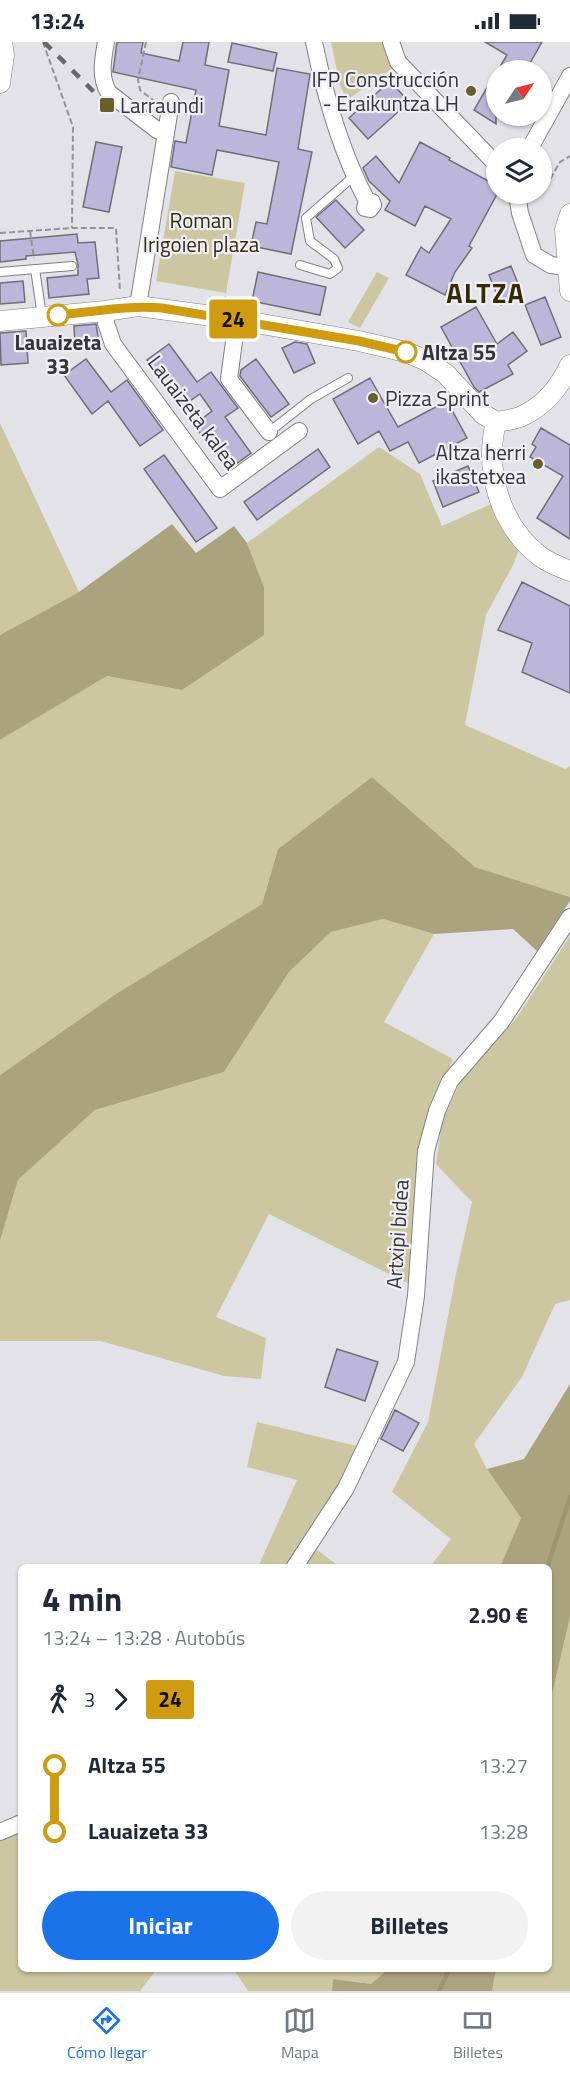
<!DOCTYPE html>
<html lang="es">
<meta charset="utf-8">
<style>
body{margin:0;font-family:"Titillium Web",sans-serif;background:#f2f2f3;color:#1f2937;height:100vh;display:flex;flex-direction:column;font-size:22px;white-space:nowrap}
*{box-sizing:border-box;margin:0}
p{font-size:20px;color:#747a83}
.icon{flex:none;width:33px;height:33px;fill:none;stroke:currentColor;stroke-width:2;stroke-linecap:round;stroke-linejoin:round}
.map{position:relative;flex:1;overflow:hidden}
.drawer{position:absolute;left:18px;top:1522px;width:534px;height:408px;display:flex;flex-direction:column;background:#fff;border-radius:9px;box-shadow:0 2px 4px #0004}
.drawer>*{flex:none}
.badge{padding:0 12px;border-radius:4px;font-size:21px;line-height:39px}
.needle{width:39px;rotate:55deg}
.tools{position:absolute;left:486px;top:18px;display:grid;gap:12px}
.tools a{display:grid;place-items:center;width:66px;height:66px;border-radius:50%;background:#fff;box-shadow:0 2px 4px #0004;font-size:30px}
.map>.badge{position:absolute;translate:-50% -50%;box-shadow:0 0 0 3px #fff}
.legs{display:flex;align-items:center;gap:9px;height:66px;padding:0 24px;font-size:20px}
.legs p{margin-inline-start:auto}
.head{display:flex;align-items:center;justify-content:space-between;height:102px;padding:0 24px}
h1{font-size:33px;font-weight:700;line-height:45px}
.button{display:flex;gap:12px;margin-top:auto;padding:12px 24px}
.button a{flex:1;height:69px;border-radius:36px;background:#1a73e8;color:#fff;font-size:24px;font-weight:700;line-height:69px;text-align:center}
.button a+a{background:#f2f2f3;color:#1f2937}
ul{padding:0 24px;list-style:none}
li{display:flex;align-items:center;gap:21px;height:66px;font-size:22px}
li i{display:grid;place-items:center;width:9px;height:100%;margin:0 8px;background:currentColor}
li i::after{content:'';width:15px;height:15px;margin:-8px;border:4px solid;border-radius:50%;background:#fff}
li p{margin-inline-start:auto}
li:first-child i{background:linear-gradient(#0000 50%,currentColor 0)}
li:last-child i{background:linear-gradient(currentColor 50%,#0000 0)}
.status{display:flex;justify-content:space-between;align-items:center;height:42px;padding:0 30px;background:#fff;direction:ltr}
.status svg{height:16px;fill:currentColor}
.dock{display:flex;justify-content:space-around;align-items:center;height:84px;border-top:2px solid #e0e1e3;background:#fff;font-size:16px;color:#747a83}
.dock a{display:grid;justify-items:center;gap:3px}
.dock .active{color:#1a73e8}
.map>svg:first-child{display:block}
.green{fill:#cdc7a1}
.forest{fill:#aaa37d}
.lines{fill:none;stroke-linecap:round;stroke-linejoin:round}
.stream{stroke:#9c956f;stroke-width:4.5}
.building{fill:#bdb6db;stroke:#706f76;stroke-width:1.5}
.service-casing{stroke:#818087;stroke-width:10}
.minor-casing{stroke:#818087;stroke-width:18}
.tertiary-casing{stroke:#818087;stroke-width:21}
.path{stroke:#929297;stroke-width:2;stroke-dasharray:6 3;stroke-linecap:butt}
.service{stroke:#fff;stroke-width:8}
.minor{stroke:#fff;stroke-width:16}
.tertiary{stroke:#fff;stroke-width:20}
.rail{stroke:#68686c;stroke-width:4.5;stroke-dasharray:10 10;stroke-linecap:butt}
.line-1-casing{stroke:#fff;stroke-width:14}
.line-1{stroke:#cf9b10;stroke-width:9}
.poi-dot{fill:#685f2b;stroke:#f0eff7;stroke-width:2}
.stop-1-dot{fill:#fff;stroke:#cf9b10;stroke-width:3}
.labels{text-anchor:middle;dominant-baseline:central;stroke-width:4.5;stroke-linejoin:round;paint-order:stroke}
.poi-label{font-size:21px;fill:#353538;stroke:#f0eff7;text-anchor:end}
.park-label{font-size:21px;fill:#332d0c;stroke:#f0eff7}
.stop-label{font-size:21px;font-weight:bold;fill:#353538;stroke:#f0eff7}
.street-label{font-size:21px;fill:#353538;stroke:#f0eff7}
.district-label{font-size:27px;font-weight:bold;letter-spacing:1.5px;fill:#332c00;stroke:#f0eff7}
</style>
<div class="status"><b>13:24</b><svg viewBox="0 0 49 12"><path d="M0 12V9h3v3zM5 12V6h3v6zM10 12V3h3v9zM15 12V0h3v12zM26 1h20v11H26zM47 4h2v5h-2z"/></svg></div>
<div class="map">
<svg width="570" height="1949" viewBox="0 0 570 1949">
<rect width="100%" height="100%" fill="#e3e2e9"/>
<path class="green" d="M331,0H384L394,25L347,58L340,43Z
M175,129L245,141L226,251L156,239Z
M377,230L389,236L360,286L348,280Z
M0,381L79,550L0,593Z
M379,405L420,432L442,484L491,462L520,504L514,521L486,573L465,683L565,727L570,724V855L475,825L372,735L278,807L262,862L116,952L0,1033V698L107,634L182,648L264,545L247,501Z
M383,877L434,892L384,980L453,1017L423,1092L411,1243L269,1172L216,1275L266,1296L261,1337L224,1334L101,1299H0V1199L18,1138L95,1068L224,1030L289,930L331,890Z
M570,894V1258L555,1262L522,1335L474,1402L487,1427L521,1476L500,1525H430L451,1497L392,1450L428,1380L456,1232L472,1160L436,1122L442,1080L459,1042L518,974Z
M257,1380L361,1405L342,1442L288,1525H258L297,1438L247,1425Z
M316,1507L340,1525L304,1526Z
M570,1575V1949H492L496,1928H549V1665Z
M21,1788V1928H156L140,1949H0V1797Z
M234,1928H387L371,1942L333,1937L332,1949H248Z"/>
<path class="forest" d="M172,482L196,511L234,484L247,501L264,545V593L182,648L107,634L0,698V593L79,550Z
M372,735L475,825L570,855V859L537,909L513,887L434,892L383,877L331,890L289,930L224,1030L95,1068L18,1138L0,1199V1033L116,952L262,862L278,807Z
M570,1342V1575L549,1665V1526L500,1525L521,1476L487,1427L524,1417Z
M387,1928H496L492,1949H332L333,1937L371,1942Z"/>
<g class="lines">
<path class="stream" d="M547,1526L570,1455
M439,1949L449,1928"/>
</g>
<path class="building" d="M117,0H143L141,11L179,19L183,0H209L205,23L229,28L219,84L266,93L277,26L310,32L298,107L312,110L291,212L251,204L256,180L267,182L279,120L217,108L212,133L171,125L175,99L186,101L196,48L113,30Z
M485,0H542L526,28H498L507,13Z
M232,1L277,11L273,29L228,20Z
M496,30V82L474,68Z
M390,39L409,60L368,97L349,76Z
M96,100L122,105L109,170L83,165Z
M420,100L450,116L449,118L496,143V154L469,204L472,206L455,230L445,253L406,233L421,205L429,211L451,177L425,164L415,184L385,168L390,159L369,139L363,126L376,114L399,141Z
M336,158L364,188L345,206L316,175Z
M77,192L78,201L95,200L99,236L87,237L89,252L49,256L47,236L78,233V223L75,210L26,214V217L0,220V199Z
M511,224L523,254L501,263L489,233Z
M258,230L326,245L320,273L252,259Z
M23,239L25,260L0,262V241Z
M545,255L561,295L541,303L525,263Z
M476,265L497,302L513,290L527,309L508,323L513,332L479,350L474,345L441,285Z
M96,282L99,301L75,303L74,284Z
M26,289L28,321L1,323L0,291Z
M295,300L307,302L315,321L294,331L282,306Z
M169,302L197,340L211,330L238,366L225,375L251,411L228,428L194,383L212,369L200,352L181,365L147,318Z
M86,317L111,350L127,338L163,388L140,404L108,359L92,372L64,333Z
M256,317L289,362L271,375L240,334L241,328Z
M370,336L398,385L447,359L467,396L419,421L408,400L390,409L379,389L358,402L333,357Z
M541,386L570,403V497L537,476L563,434L530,415L536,405L532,402Z
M318,407L330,425L257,478L244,460Z
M164,413L217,486L196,500L144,427Z
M468,424L479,450L443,465L433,439Z
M522,540L570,564V651L522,630L532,601L498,588Z
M337,1307L378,1320L365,1359L325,1345Z
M395,1368L419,1381L403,1409L381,1397Z"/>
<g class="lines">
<defs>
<path id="service" d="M300,223L330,232L338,226L334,217L310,199L306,176L354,134
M35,227L42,274
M0,230L72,224
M269,390L311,357L348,336"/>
<path id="minor" d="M106,0C103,17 99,35 109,51L157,88L166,92
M314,0C325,54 341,110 367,159L372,160L373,163L370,167L365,166L367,159
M391,0L398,20L496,122
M530,106L570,34
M517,152L520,171L534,213L551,223L567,225
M138,264L171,60
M105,269L106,281L113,302L220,447L299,389
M237,277L229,337L269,390
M294,1526L346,1446L406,1320L416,1254L426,1109L437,1069L450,1039L501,980L570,875
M0,1790L21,1781"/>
<path id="tertiary" d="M0,41L4,13L2,0
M570,172L565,188L570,249
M0,279L105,269L138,264L227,276L359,299L406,310L425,318L446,332L483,372L496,380
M496,380C484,429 500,484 541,515C549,521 560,525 570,529
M496,380C505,378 516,378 524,373C545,363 560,344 570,323"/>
</defs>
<use href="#service" class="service-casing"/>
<use href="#minor" class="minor-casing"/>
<use href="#tertiary" class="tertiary-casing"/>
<path class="path" d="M43,0L73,85L72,186
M146,0L138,38L140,48L153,58L151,65
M533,155L541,153L560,120L570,114
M30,189L34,216
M0,191L72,186H116L120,249
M225,260L226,251"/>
<use href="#service" class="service"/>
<use href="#minor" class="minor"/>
<use href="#tertiary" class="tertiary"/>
<path class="rail" d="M44,0L107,63"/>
</g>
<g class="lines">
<defs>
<path id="line-1" d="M58,273C93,270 128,263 162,266L359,299L406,310"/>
</defs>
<use href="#line-1" class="line-1-casing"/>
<use href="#line-1" class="line-1"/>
</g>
<g class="poi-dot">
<circle cx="471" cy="49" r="6"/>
<rect x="99" y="55" width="16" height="16" rx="3"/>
<circle cx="373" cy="356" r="6"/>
<circle cx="538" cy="422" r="6"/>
</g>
<g class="stop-1-dot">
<circle cx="58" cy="273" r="10"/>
<circle cx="406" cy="310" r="10"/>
</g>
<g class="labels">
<g class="poi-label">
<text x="459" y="37">IFP Construcción<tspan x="459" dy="24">- Eraikuntza LH</tspan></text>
<text x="120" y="63" text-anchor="start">Larraundi</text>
<text x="385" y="356" text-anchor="start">Pizza Sprint</text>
<text x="526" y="410">Altza herri<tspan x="526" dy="24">ikastetxea</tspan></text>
</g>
<g class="park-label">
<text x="201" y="178">Roman<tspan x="201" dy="24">Irigoien plaza</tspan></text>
</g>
<g class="stop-label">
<text x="58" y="300">Lauaizeta<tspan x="58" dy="24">33</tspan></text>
<text x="422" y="310" text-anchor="start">Altza 55</text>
</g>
<g class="street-label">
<text transform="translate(194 370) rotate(53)">Lauaizeta kalea</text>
<text transform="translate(397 1192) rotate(-86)">Artxipi bidea</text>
</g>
<g class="district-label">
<text x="486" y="250">ALTZA</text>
</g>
</g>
</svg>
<div class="tools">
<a><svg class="needle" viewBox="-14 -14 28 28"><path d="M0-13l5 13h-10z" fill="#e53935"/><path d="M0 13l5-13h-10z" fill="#747a83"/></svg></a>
<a><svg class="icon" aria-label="layers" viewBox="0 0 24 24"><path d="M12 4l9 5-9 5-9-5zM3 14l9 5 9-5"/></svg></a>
</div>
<b class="badge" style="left:233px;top:277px;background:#cf9b10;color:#111">24</b>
<section class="drawer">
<div class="head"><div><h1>4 min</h1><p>13:24 – 13:28 · Autobús</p></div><b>2.90 €</b></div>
<div class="legs"><svg class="icon" aria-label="walk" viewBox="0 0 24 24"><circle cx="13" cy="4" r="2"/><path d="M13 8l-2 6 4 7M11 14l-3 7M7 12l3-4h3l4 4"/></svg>3<svg class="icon" aria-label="forward" viewBox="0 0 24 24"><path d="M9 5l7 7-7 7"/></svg><b class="badge" style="background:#cf9b10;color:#111">24</b></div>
<ul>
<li><i style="color:#cf9b10"></i><b>Altza 55</b><p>13:27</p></li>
<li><i style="color:#cf9b10"></i><b>Lauaizeta 33</b><p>13:28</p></li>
</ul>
<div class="button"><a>Iniciar</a><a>Billetes</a></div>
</section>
</div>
<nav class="dock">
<a class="active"><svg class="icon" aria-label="directions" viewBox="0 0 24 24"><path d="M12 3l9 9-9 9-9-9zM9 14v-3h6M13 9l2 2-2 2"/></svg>Cómo llegar</a>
<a><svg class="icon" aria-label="map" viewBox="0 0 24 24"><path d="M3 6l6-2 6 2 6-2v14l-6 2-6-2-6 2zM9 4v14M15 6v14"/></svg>Mapa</a>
<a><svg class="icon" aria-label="tickets" viewBox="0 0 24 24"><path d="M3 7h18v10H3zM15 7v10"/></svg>Billetes</a>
</nav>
